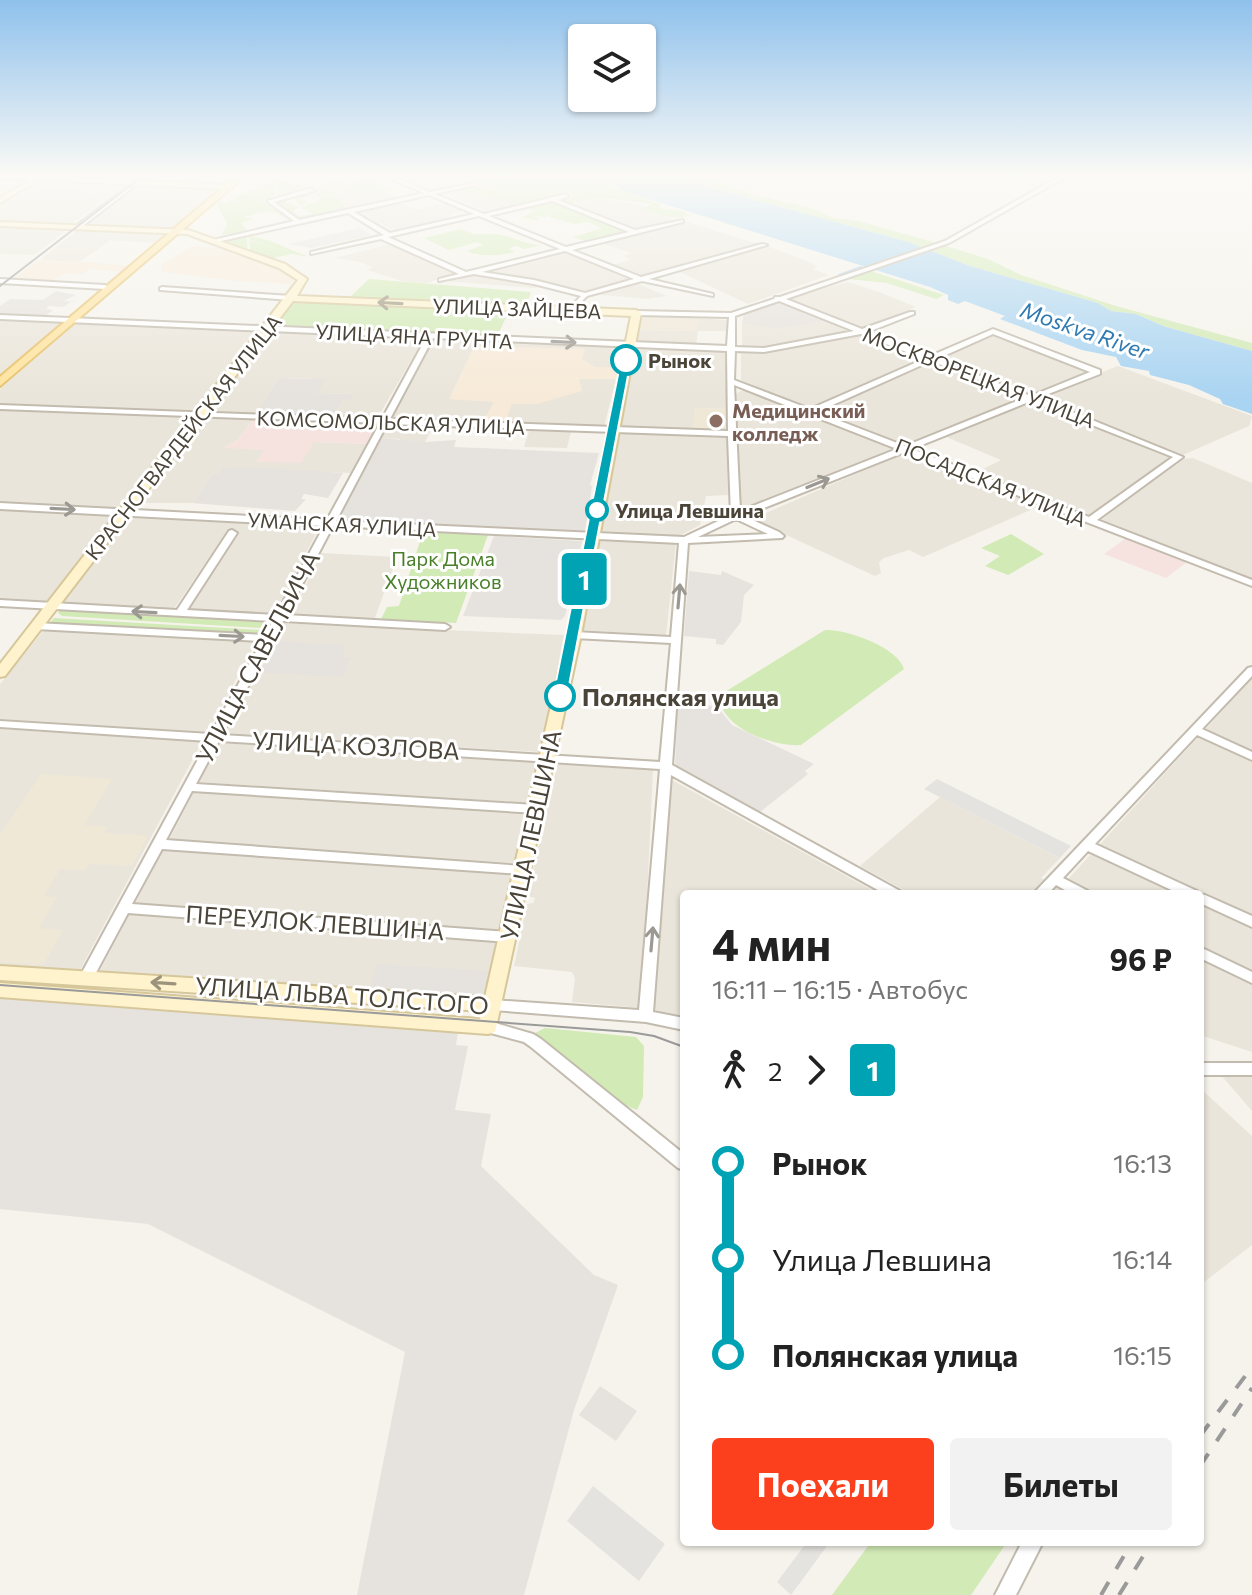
<!DOCTYPE html>
<html lang="ru">
<meta charset="utf-8">
<style>
body{margin:0;font-family:Commissioner,sans-serif;background:#f2f2f2;color:#222;height:100vh;display:flex;flex-direction:column;font-size:30px;white-space:nowrap}
*{box-sizing:border-box;margin:0}
p{font-size:26px;color:#767676}
.icon{flex:none;width:44px;height:44px;fill:none;stroke:currentColor;stroke-width:2;stroke-linecap:round;stroke-linejoin:round}
.map{position:relative;flex:1;overflow:hidden}
.side{position:absolute;left:680px;top:890px;width:524px;height:656px;display:flex;flex-direction:column;background:#fff;border-radius:8px;box-shadow:0 2px 6px #0004}
.side>*{flex:none}
.badge{padding:0 16px;border-radius:6px;font-size:28px;line-height:52px}
.fabs{position:absolute;left:568px;top:24px;display:grid;gap:16px}
.fabs a{display:grid;place-items:center;width:88px;height:88px;border-radius:8px;background:#fff;box-shadow:0 2px 6px #0004;font-size:40px}
.map>.badge{position:absolute;translate:-50% -50%;box-shadow:0 0 0 4px #fff}
.legs{display:flex;align-items:center;gap:12px;height:88px;padding:0 32px;font-size:26px}
.legs p{margin-inline-start:auto}
.headline{display:flex;align-items:center;justify-content:space-between;height:136px;padding:0 32px}
h1{font-size:44px;font-weight:700;line-height:60px}
.primary-button{display:flex;gap:16px;margin-top:auto;padding:16px 32px}
.primary-button a{flex:1;height:92px;border-radius:8px;background:#fc3f1d;color:#fff;font-size:32px;font-weight:700;line-height:92px;text-align:center}
.primary-button a+a{background:#f2f2f2;color:#222}
ul{padding:0 32px;list-style:none}
li{display:flex;align-items:center;gap:28px;height:96px;font-size:30px}
li i{display:grid;place-items:center;width:12px;height:100%;margin:0 10px;background:currentColor}
li i::after{content:'';width:20px;height:20px;margin:-10px;border:6px solid;border-radius:50%;background:#fff}
li p{margin-inline-start:auto}
li:first-child i{background:linear-gradient(#0000 50%,currentColor 0)}
li:last-child i{background:linear-gradient(currentColor 50%,#0000 0)}
.map>svg:first-child{display:block}
.residential{fill:#eae5da}
.commercial{fill:#f7ead8}
.industrial{fill:#e6e2dd}
.education{fill:#efe8d6}
.medical{fill:#f6e3e0}
.green{fill:#d2eab5}
.parking{fill:#e5e3e0}
.water{fill:#a9d4f2}
.lines{fill:none;stroke-linecap:round;stroke-linejoin:round}
.stream{stroke:#a9d4f2;stroke-width:2}
.street-casing{stroke:#c2bbae;stroke-width:4}
.secondary-casing{stroke:#d6c79b;stroke-width:4}
.primary-casing{stroke:#e6c16a;stroke-width:4}
.street{fill:#fff;fill-rule:evenodd}
.secondary{fill:#fff3cd;fill-rule:evenodd}
.primary{fill:#ffe39c;fill-rule:evenodd}
.tram{stroke:#9a9a9a;stroke-width:2}
.rail{stroke:#9a9a9a;stroke-width:4;stroke-dasharray:15 15;stroke-linecap:butt}
.oneway{stroke:#9c937c}
.oneway2{stroke:#9c9892}
.line-1{fill:#00a3b4;stroke:#fff;stroke-width:2}
.stop-1-dot{fill:#fff;stroke:#00a3b4;stroke-width:4}
.education-dot{fill:#8d6e63;stroke:#fff;stroke-width:3}
.labels{text-anchor:middle;dominant-baseline:central;stroke-width:6;stroke-linejoin:round;paint-order:stroke}
.far-street-label{font-size:20px;fill:#4b4439;stroke:#fff}
.far-stop-label{font-size:20px;font-weight:bold;fill:#4b4439;stroke:#fff;text-anchor:start}
.far-education-label{font-size:20px;font-weight:bold;fill:#785e54;stroke:#fff;text-anchor:start}
.far-park-label{font-size:20px;fill:#4a7f2a;stroke:#fff}
.far-water-label{font-size:22px;font-style:italic;fill:#2e7ab2;stroke:#fff}
.street-label{font-size:24px;fill:#4b4439;stroke:#fff}
.stop-label{font-size:24px;font-weight:bold;fill:#4b4439;stroke:#fff;text-anchor:start}
</style>
<div class="map">
<svg width="1252" height="1595" viewBox="0 0 1252 1595">
<rect width="100%" height="100%" fill="#f6f3ec"/>
<path class="residential" d="M339,181L368,193L384,191L398,198L347,208L328,194L335,193L327,188Z
M137,184L217,189L172,229L84,225Z
M462,189L516,203L522,205L488,212L443,193Z
M93,190L116,191L71,225L0,222V203L19,191L87,194Z
M595,198L646,206L642,209L674,220L633,230L570,205Z
M400,202L416,210L446,202L464,210L448,215L451,218L396,232L357,212Z
M684,221L759,244L643,277L613,265L630,260L624,256L632,253L597,242Z
M0,225L70,228L34,255L0,254Z
M79,229L168,231L154,243L110,240L80,262L40,260Z
M391,244L458,273L426,283L402,281L367,270L372,267L360,262L335,258Z
M767,246L802,259L817,266L813,269L829,275L748,304L678,271Z
M565,251L630,280L584,292L537,281L549,286L533,288L446,281Z
M848,282L879,292L916,307L864,329L787,298Z
M636,283L667,296L648,299L591,294Z
M698,318L727,320L728,331H698L696,345L635,343L638,330L696,331Z
M0,319L67,322L0,376Z
M826,321L852,330L766,347H742V323L776,329Z
M77,322L260,331L195,413L0,406V389Z
M270,332L308,333L424,338L377,419L333,417L343,400L353,394L317,393L325,380L300,378H278L255,414L210,412Z
M862,334L924,359L810,409L741,380V350L763,351Z
M993,334L1091,371L1031,396L936,358Z
M434,339L624,346L604,427L389,420Z
M633,347L729,349L728,409L695,408L693,430L618,428Z
M932,363L1026,398L906,446L819,412Z
M1118,366L1252,416L1249,426L1183,455L1036,398Z
M741,391H748L893,449L741,510L736,394Z
M1034,401L1174,456L1087,517L975,473L1001,460L944,436Z
M0,408L195,416L121,508L0,503Z
M205,418L253,420L236,441L225,447L265,450L257,461L313,442L367,444L351,473L222,468L218,474H213L192,503H143Z
M387,425L433,427L425,442L399,441L400,439L381,438Z
M529,431L571,432L567,448L524,447Z
M615,433L727,436L728,495L706,496L700,525L679,536L597,534Z
M904,453L1042,505L923,557L909,550L884,558L879,562L881,573L875,576L752,519Z
M1193,458L1252,483V580L1101,520L1181,459Z
M0,509L116,514L48,601L0,599Z
M129,515L320,526L273,616L188,610L239,534L234,530L226,533L174,609L62,602Z
M597,541L676,543L666,635L578,630Z
M321,553L397,557L373,623L290,618Z
M280,623L564,635L540,752L222,733Z
M44,630L257,640L208,732L0,719V684Z
M1252,678V1052L1200,1035V894H911L860,866L940,797L1060,858L1041,878L1060,888Z
M0,729L202,742L80,970L0,965Z
M219,743L537,761L528,803L198,782Z
M558,763L653,769L642,1008L572,1002L575,978L572,972L514,966L527,904L533,903L535,898L527,896Z
M672,780L879,894H684V1018L654,1016Z
M195,790L526,812L514,863L168,842Z
M163,850L514,872L484,1000L100,971Z
M1252,1072V1111L1220,1074Z
M1200,1088L1252,1136V1245L1204,1282L1200,1280Z"/>
<path class="commercial" d="M192,246L229,249L293,272L294,281L291,284L227,280L162,272L161,265Z
M37,261L88,262L131,266L123,272L90,269L81,275L66,273L51,282L10,281Z
M477,346L585,349L582,359L595,367L617,368L616,379H579L582,391L537,404H512L507,417H513L511,423H488L484,420L494,402L449,399L472,351Z"/>
<path class="industrial" d="M45,180L128,183L116,191L93,190L80,196L19,191Z
M56,291L76,295L63,301L80,302H70L64,307L49,306L46,309L53,310L45,316L0,314V306L10,299L43,300Z
M780,302L800,310L826,321L776,329L742,323L744,313Z
M278,378L326,379L318,393L353,394L351,399L343,400L333,417L255,414Z
M381,438L425,442L456,440L454,447L599,453L590,485L592,486L585,531L338,521Z
M245,467L317,471L343,473L328,498L304,494L301,499H306L295,511L192,503L213,474H218L222,468Z
M494,536L582,541L565,616L561,620L463,616Z
M689,571L721,575L722,571L754,585L744,595L741,622L723,645L716,644V639L684,636Z
M270,641L344,645L343,657H351L343,677L254,672Z
M678,692L720,710L732,725L814,764L805,771L808,774L759,813L675,767Z
M377,964L489,971L483,999L369,992Z
M0,994L458,1031L456,1045L468,1046L455,1110L491,1114L481,1166L594,1275L618,1285L574,1410L524,1595H357L405,1352L148,1224L0,1209Z
M600,1386L637,1411L616,1441L579,1415Z"/>
<path class="education" d="M641,316L698,318L696,331L638,330Z
M695,408L728,409V432L693,430Z
M41,774L112,779L84,825L107,827L104,833L148,836L132,866L89,864L85,870L60,869L44,896L57,897L39,928L63,930L43,965L0,962V835Z"/>
<path class="medical" d="M253,420L353,424H378L367,444L314,442L301,463L256,462L264,450L224,448L236,441Z
M1126,538L1164,553L1187,562L1166,578L1104,554Z"/>
<path class="green" d="M475,175H600L613,187L660,204L661,209L683,211L689,216C673,220 656,214 641,209L653,204C636,202 618,199 600,198C581,198 575,208 555,200H570L572,196L561,195L559,197L494,212L477,210L489,212L520,205L454,189L471,186L499,189L475,182Z
M689,175H701L749,193L815,209L832,218L858,221L933,242L988,259L1021,275L1116,306L1252,343V351L1163,326L1136,314L1111,311L1098,303L970,266L908,242L705,186V182Z
M278,180L313,188L306,193L319,199L309,196L299,198L309,202L301,206L294,198L281,200L298,207L293,212L299,216L313,214L301,208L321,199L311,191L337,181L338,186L351,187L347,185L368,180L393,191C375,193 346,200 335,186L329,188L336,193L322,196L337,198L347,209L299,220L273,202L279,193L273,186L276,193L270,198L259,200L271,203L294,220C285,220 283,216 276,213C267,210 252,215 244,217L254,219L241,223L248,231L222,235L227,224L217,204L220,201L228,204V201L237,200L231,199Z
M553,201L618,228L629,232L576,245L585,241L573,237L602,228L588,222L575,224L549,217L550,214L545,217L535,216L539,219L530,221L535,219L521,218L535,211L523,207Z
M461,229C480,237 474,234 492,234C509,234 525,245 542,245L524,249L516,246L509,248L515,252C500,255 481,258 467,251L483,245L477,242L449,250L424,238Z
M250,234L247,238L241,237L247,239L248,252L221,242L227,243L224,240C252,227 281,247 310,257L292,254L269,259L251,253L249,240L277,249L249,239Z
M871,271L944,295L936,299L887,283L848,279Z
M369,279L531,292L526,307L350,297Z
M295,301L551,311L550,315L508,313L497,337L274,326Z
M424,529L489,532L456,623L381,619L387,607L399,606Z
M1011,534L1044,554L1008,575L985,566L1000,556L981,548Z
M61,609L266,621L262,628L62,616L58,613Z
M54,618L261,630L258,636L49,624Z
M825,630C846,629 898,647 904,669L801,745C775,747 718,728 720,695Z
M545,1028L636,1037L644,1046L643,1097L637,1110C604,1098 559,1060 535,1033Z
M871,1542H1007L971,1595H832Z"/>
<path class="parking" d="M360,228L372,235L311,248L288,244Z
M937,779L1071,846L1060,858L924,789Z
M593,1486L665,1544L639,1581L567,1521Z
M807,1542H830L791,1595L777,1582Z"/>
<path class="water" d="M600,175H689L705,182V186L908,242L970,266L1098,303L1111,311L1136,314L1163,326L1252,351V414L1223,404L1220,399L1189,385L1150,375L1149,371L1121,366L1116,357L1082,350L1000,319L1005,316L965,301L958,304L948,300V295L930,287L623,191Z"/>
<g class="lines">
<path class="stream" d="M839,275L861,267"/>
<defs>
<path id="street" d="M0,175H43L37,180L0,178Z
M382,175H390L430,192L475,183V185L435,194L484,214L566,194L568,197L558,200L635,230L683,220V222L572,250L641,277L762,244L767,245L649,279L713,294V296L642,281L587,296L571,312L568,310L581,296L534,284L474,274L439,281V279L459,274L381,239L311,254V252L384,235L348,213L212,243L209,241L294,221L267,201L312,188L314,191L274,202L299,220L424,193ZM429,195L474,214L390,233L354,212ZM552,201L629,232L566,247L489,216ZM479,216L560,249L466,272L388,237ZM565,251L634,279L585,293L534,280L482,272Z
M1062,175H1069L949,243L786,299L862,329L910,312H914V314L868,332L930,356L993,329L1100,370V374L1038,398L1183,457L1097,520L1252,580V586L905,452L744,516L779,532L784,536L782,538L688,543L672,765L900,891L902,894H885L671,775L653,1012L684,1018V1030L646,1022L493,1010L488,1009L486,1005L488,1001L493,1000L639,1010L660,769L219,741L196,784L536,805L542,809L536,813L192,791L166,840L522,866L528,870L522,874L162,849L132,904L508,932L513,934L515,937L513,940L508,942L128,913L91,982L86,983L81,982L79,978L208,741L0,727V721L211,734L262,641L36,629L31,626L36,623L265,635L273,621L0,606V600L177,610L229,531L232,530L237,533L187,610L276,615L324,526L0,509V503L327,520L380,423L0,409V405L382,419L426,338L0,319V315L727,346L729,317L636,315L633,313L636,311L731,313L774,299L775,297H780L945,241ZM779,301L854,331L764,348L735,347V316ZM861,334L924,359L810,409L734,380L735,351L764,352ZM993,334L1090,372L1031,396L937,359ZM433,338L727,351L728,431L390,419ZM931,361L1024,398L905,446L817,412ZM734,385L897,449L740,511ZM1031,401L1173,457L1089,517L912,449ZM387,424L728,436L731,515L684,537L336,521ZM736,519L768,534L698,537ZM333,526L679,543L671,637L574,632L569,635L574,638L671,643L660,762L222,735L283,621L445,630L450,627L445,624L286,615Z
M127,187L132,188L80,228H76V226Z
M0,279L105,285L108,287L105,289L0,283Z
M162,287L291,296L294,298L291,300L160,290V288Z
M1252,667V676L1202,729L1252,752V760L1197,735L1095,844L1197,891L1198,894L1205,895L1252,916V927L1200,903V894H1180L1088,851L1063,878L1088,891L1090,894H1072L1056,885L1048,894H1033L1248,668Z
M1200,947L1252,972V983L1200,958Z
M488,1021L533,1034L541,1039L684,1154V1170L678,1168L531,1047L524,1042L483,1031L481,1027L483,1023Z
M1200,1063H1252V1075H1200Z
M1022,1542H1043L1016,1595H995Z"/>
<path id="secondary" d="M37,176L227,185L231,187L227,189L38,180L0,203V198Z
M0,222L188,230L285,264L307,279L297,296L636,310L641,313L581,635L495,1032L488,1034L0,997V983L480,1019L482,1011L0,980V966L485,997L567,635L631,316L293,301L5,676L0,677V664L298,280L279,268L187,234L0,226Z"/>
<path id="primary" d="M237,175H246L0,386V377Z"/>
</defs>
<use href="#street" class="street-casing"/>
<use href="#secondary" class="secondary-casing"/>
<use href="#primary" class="primary-casing"/>
<use href="#street" class="street"/>
<use href="#secondary" class="secondary"/>
<use href="#primary" class="primary"/>
<path class="tram" d="M0,286L144,175
M0,985L630,1032L654,1036L684,1047"/>
<path class="rail" d="M1200,1436L1252,1367
M1200,1466L1252,1388
M1101,1595L1132,1542
M1119,1595L1152,1542"/>
</g>
<defs><path id="oneway-shaft" d="M-6 0H5M1.5-3L5.5 0L1.5 3" fill="none" stroke-width="1.6" stroke-linecap="round" stroke-linejoin="round" transform="scale(2)"/></defs>
<g class="oneway">
<use href="#oneway-shaft" transform="translate(390 303) rotate(-177)"/>
<use href="#oneway-shaft" transform="translate(163 983) rotate(-176)"/>
</g>
<g class="oneway2">
<use href="#oneway-shaft" transform="translate(564 342) rotate(3)"/>
<use href="#oneway-shaft" transform="translate(818 483) rotate(-22)"/>
<use href="#oneway-shaft" transform="translate(63 509) rotate(3)"/>
<use href="#oneway-shaft" transform="translate(679 596) rotate(-85)"/>
<use href="#oneway-shaft" transform="translate(144 612) rotate(-177)"/>
<use href="#oneway-shaft" transform="translate(232 636) rotate(3)"/>
<use href="#oneway-shaft" transform="translate(652 939) rotate(-85)"/>
</g>
<linearGradient id="sky" x2="0" y2="1"><stop stop-color="#8fc1ec"/><stop offset="0.44" stop-color="#fbfaf6"/><stop offset="1" stop-color="#fbfaf6" stop-opacity="0"/></linearGradient>
<rect width="1252" height="399" fill="url(#sky)"/>
<path class="line-1" d="M626,357L631,360L567,696L560,701L553,696L621,360Z"/>
<g class="stop-1-dot">
<circle cx="626" cy="360" r="14"/>
<circle cx="597" cy="510" r="10"/>
<circle cx="560" cy="696" r="14"/>
</g>
<circle class="education-dot" cx="716" cy="421" r="8"/>
<g class="labels">
<g class="far-street-label">
<text transform="translate(517 308) rotate(2)">УЛИЦА ЗАЙЦЕВА</text>
<text transform="translate(414 336) rotate(3)">УЛИЦА ЯНА ГРУНТА</text>
<text transform="translate(979 377) rotate(21)">МОСКВОРЕЦКАЯ УЛИЦА</text>
<text transform="translate(391 422) rotate(2)">КОМСОМОЛЬСКАЯ УЛИЦА</text>
<text transform="translate(183 437) rotate(-52)">КРАСНОГВАРДЕЙСКАЯ УЛИЦА</text>
<text transform="translate(991 482) rotate(22)">ПОСАДСКАЯ УЛИЦА</text>
<text transform="translate(342 524) rotate(3)">УМАНСКАЯ УЛИЦА</text>
</g>
<g class="far-stop-label">
<text x="648" y="360">Рынок</text>
<text x="615" y="510">Улица Левшина</text>
</g>
<g class="far-education-label">
<text x="732" y="410">Медицинский<tspan x="732" dy="23">колледж</tspan></text>
</g>
<g class="far-park-label">
<text x="443" y="558">Парк Дома<tspan x="443" dy="23">Художников</tspan></text>
</g>
<g class="far-water-label">
<text transform="translate(1085 330) rotate(19)">Moskva River</text>
</g>
<g class="street-label">
<text transform="translate(257 657) rotate(-62)">УЛИЦА САВЕЛЬИЧА</text>
<text transform="translate(356 745) rotate(3)">УЛИЦА КОЗЛОВА</text>
<text transform="translate(530 835) rotate(-78)">УЛИЦА ЛЕВШИНА</text>
<text transform="translate(315 922) rotate(4)">ПЕРЕУЛОК ЛЕВШИНА</text>
<text transform="translate(342 995) rotate(4)">УЛИЦА ЛЬВА ТОЛСТОГО</text>
</g>
<g class="stop-label">
<text x="582" y="696">Полянская улица</text>
</g>
</g>
</svg>
<div class="fabs">
<a><svg class="icon" aria-label="layers" viewBox="0 0 24 24"><path d="M12 4l9 5-9 5-9-5zM3 14l9 5 9-5"/></svg></a>
</div>
<b class="badge" style="left:584px;top:579px;background:#00a3b4;color:#fff">1</b>
<section class="side">
<div class="headline"><div><h1>4 мин</h1><p>16:11 – 16:15 · Автобус</p></div><b>96 ₽</b></div>
<div class="legs"><svg class="icon" aria-label="walk" viewBox="0 0 24 24"><circle cx="13" cy="4" r="2"/><path d="M13 8l-2 6 4 7M11 14l-3 7M7 12l3-4h3l4 4"/></svg>2<svg class="icon" aria-label="forward" viewBox="0 0 24 24"><path d="M9 5l7 7-7 7"/></svg><b class="badge" style="background:#00a3b4;color:#fff">1</b></div>
<ul>
<li><i style="color:#00a3b4"></i><b>Рынок</b><p>16:13</p></li>
<li><i style="color:#00a3b4"></i><span>Улица Левшина</span><p>16:14</p></li>
<li><i style="color:#00a3b4"></i><b>Полянская улица</b><p>16:15</p></li>
</ul>
<div class="primary-button"><a>Поехали</a><a>Билеты</a></div>
</section>
</div>
